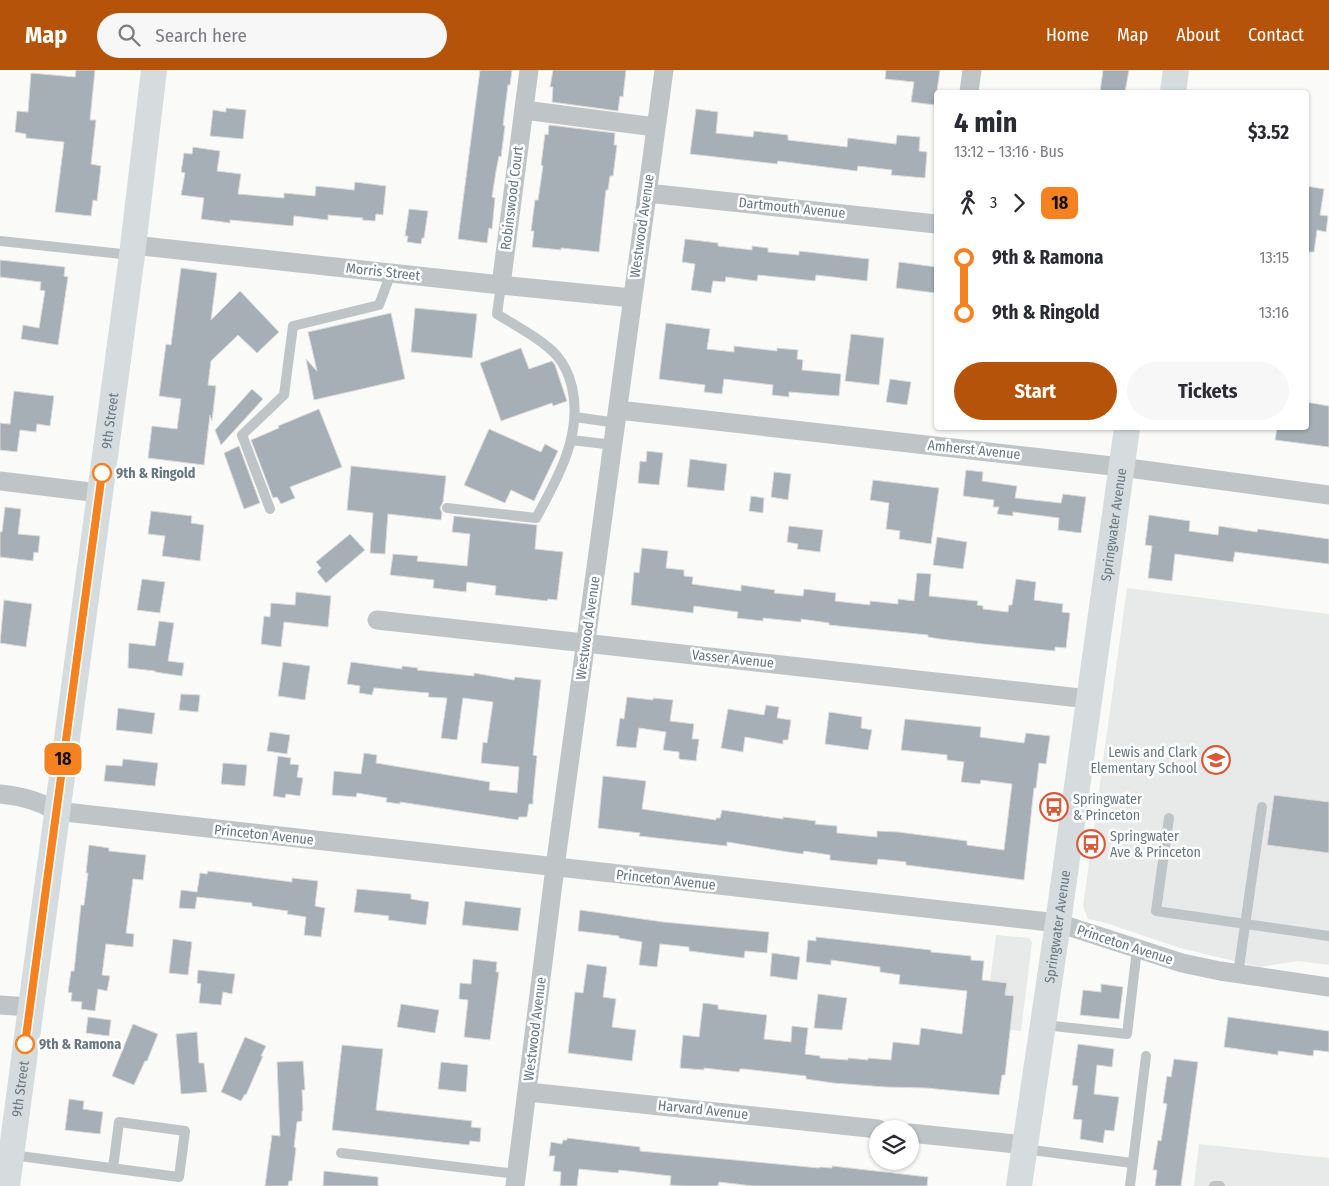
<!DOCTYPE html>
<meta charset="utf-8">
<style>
body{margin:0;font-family:"Fira Sans Condensed",sans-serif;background:#f7f7f7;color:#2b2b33;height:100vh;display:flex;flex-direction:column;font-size:19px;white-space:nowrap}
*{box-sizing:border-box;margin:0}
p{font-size:16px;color:#7c7c81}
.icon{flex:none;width:28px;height:28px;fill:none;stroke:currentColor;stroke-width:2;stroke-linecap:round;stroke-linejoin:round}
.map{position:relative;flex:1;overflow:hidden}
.sheet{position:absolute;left:934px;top:20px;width:375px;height:340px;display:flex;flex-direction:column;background:#fff;border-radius:5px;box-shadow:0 1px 4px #0004}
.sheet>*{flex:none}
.badge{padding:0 10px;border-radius:8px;font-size:18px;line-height:32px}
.controls{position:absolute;left:869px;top:1050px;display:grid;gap:10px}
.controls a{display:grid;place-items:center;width:50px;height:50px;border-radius:50%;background:#fff;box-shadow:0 1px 4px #0004;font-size:25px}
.map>.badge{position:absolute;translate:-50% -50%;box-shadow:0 0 0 2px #fff}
.legs{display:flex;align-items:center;gap:8px;height:55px;padding:0 20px;font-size:16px}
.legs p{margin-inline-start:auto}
.head{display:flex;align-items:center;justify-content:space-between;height:85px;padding:0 20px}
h1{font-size:28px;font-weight:700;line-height:38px}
.primary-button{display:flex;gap:10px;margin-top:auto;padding:10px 20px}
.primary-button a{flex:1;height:58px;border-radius:30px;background:#b45309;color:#fff;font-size:20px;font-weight:700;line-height:58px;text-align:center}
.primary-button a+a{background:#f7f7f7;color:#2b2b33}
ul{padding:0 20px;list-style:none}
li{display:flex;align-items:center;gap:18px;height:55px;font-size:19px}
li i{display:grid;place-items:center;width:8px;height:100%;margin:0 6px;background:currentColor}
li i::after{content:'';width:12px;height:12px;margin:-6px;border:4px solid;border-radius:50%;background:#fff}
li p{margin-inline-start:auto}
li:first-child i{background:linear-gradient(#0000 50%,currentColor 0)}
li:last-child i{background:linear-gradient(currentColor 50%,#0000 0)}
header{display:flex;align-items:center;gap:30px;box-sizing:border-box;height:70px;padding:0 25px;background:#b45309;color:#fff}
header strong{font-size:24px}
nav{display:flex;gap:28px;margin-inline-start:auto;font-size:18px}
.search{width:350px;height:45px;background:#f7f7f7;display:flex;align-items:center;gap:12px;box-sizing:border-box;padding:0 18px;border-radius:28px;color:#7c7c81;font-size:19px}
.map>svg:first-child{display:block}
.built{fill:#e8e9e9}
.building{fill:#a6afb5;stroke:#dcdcda}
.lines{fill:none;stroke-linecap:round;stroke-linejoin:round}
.lane{stroke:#bfc4c7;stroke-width:10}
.street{stroke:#bfc4c7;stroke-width:19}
.secondary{stroke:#d6dcde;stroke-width:26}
.line-1-casing{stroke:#fff;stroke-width:11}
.line-1{stroke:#f58220;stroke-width:8}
.stop-1-dot{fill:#fff;stroke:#f58220;stroke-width:2.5}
.labels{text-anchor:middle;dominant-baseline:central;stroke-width:5;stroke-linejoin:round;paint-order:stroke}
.street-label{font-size:14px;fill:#667781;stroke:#fff}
.stop-label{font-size:14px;font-weight:bold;fill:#667781;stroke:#fff;text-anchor:start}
.poi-label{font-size:14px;fill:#667781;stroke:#fff;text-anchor:start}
</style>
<header>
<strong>Map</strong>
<div class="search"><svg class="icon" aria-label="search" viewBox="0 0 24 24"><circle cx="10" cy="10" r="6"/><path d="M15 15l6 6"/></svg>Search here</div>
<nav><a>Home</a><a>Map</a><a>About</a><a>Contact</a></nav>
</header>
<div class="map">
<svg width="1329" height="1116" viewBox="0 0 1329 1116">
<rect width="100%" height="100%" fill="#fafaf8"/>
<path class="built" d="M1127,518L1329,544V895L1298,891L1259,897L1180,878L1106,853L1088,849L1083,836Z
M996,865L1029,868L1032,872L1021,961L984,957Z
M1199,1074L1329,1088V1116H1194Z"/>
<path class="building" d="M76,0H95L90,50H96L91,94L101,96L97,131L93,130L91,146L55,142L64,72L26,68V64L15,62L17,41L28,42L31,3L75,7Z
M480,0H512L510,15H508L503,55L505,56L501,87L499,86L496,101L492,127L495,128L492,159L489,158L487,173L458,169Z
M553,0H626L623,27L620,26L618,41L552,32L553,17H550Z
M886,0H940L935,35L911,32L914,12L885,9Z
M1103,0H1129L1125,22H1100Z
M226,38L246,40L243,69L210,66L213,40L226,42Z
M696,39L718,42L716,63L753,67L754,61L788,65V70L847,77L848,68L896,74L897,65L920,67L919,81L927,82L925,108L891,105L892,100L858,96L857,101L778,91L777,94L690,84Z
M549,55L615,63L614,75H617L613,106H610L608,120H606L599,182L561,178V180L532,177L534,161H531L535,130H538L543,96L541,95L545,64L548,65Z
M193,77L220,81L217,101L241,104L238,124L284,128V123L315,126L316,116L354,120L355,112L386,116L383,145L376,144L375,151L362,150L363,148L328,145V150L294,146L293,156L230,150V153L201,149L204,128L181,125L185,103L181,102L184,83L192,84Z
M1306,116L1324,119L1320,145L1328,146L1326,162L1317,160L1314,182H1306Z
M409,139L428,141L424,168H422L421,174L407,172L408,166H405Z
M685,169L718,173V176L752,180V176L768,178V182L799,185V181L869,189L867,211L816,205L815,211L758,205L757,211L726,207L725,212L713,211L711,223L691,220L695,194L682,192Z
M0,190L65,197L64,206L68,207L58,275L21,269L23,255L39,258L45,221L40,220L41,212L0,207Z
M899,192L936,197V223L896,218Z
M181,198L217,203L211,250L240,221L279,262L257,283L238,265L211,291L208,315L216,316L212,351L210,345L204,395L148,388L152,356L177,359L181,329L159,326L166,274L171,275Z
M415,238L477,244L472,288L411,282Z
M391,243L405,309L314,330L306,289L317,301L308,262Z
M666,253L710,259L707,279L734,282V276L777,281V278L798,280L797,289L803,290L802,300L841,304L839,326L789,322V327L772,325L773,315L724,309L722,324L704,322L705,315L659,309Z
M851,264L884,268L879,315L845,311Z
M521,278L529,299L552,291L555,295L567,331L553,336L552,333L501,351L480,293Z
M890,309L911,312L907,335L886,332Z
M252,319L263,329L221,375L215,360Z
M14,321L54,326L50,356L37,354L36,362L20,360L17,382L0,380V353L10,354Z
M1306,332L1329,336V377L1275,370L1277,358H1306Z
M319,339L342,397L290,417L295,428L281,434L277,427L273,428L251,370L279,358L278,356Z
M489,359L541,382L545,374L558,381L534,431L511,420L505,433L464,415Z
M239,376L260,433L244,439L224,383Z
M647,381L663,383L659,415L638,413L640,391L646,392Z
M690,389L727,394L724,421L687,417Z
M351,396L446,406L443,432L440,438L442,443L441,450L388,444L385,484L370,483L373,443L347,440Z
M966,400L983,402L982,411L1017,416L1015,428L1061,433L1063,424L1086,427L1081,463L1058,460L1059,448L1013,442V446L997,444L999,437H993L994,430L963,426Z
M774,402L791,404L788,430L771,427Z
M873,410L939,418L931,474L899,469L900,461L886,459L889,433L870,430Z
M751,426L764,428L763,443L749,441Z
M5,437L21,439L18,464L40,466L38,483L34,482L33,491L0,487V462H2Z
M151,441L192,446L191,453L204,455L200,491L162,486L165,466L148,464Z
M1149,445L1190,451L1189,461L1218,465L1219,456L1257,462L1258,459L1329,469V494L1235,482L1233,492L1175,484L1172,511L1148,508L1152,476L1145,475Z
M454,446L537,455L535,479L563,482L557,530L548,529L547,531L495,525L496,516L467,512L466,522L433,518L434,510L390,505L393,484L418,486L417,491L467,496L470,464L452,462Z
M789,456L823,460L820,482L797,479L798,474L787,472Z
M350,464L365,480L326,513L317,502L321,498L316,492Z
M937,467L967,472L963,499L933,495Z
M642,478L668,481L666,498L684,500V506L693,507L692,514L741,521V515L775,520L774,523L803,526L804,519L836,523L835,531L870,535V531L898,534V529L914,531L917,503L931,504L929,526L978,531L977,535L983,536V539L1008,542L1009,535H1012L1016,509L1036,512L1034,530L1063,534L1062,542L1070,543L1066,578L1055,577V581L983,574L940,569L928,567V565L829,555V553L801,549V552L763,548V551L737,548L738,542L694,536L693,543L631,535L634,502L639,503Z
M142,509L165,512L160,543L137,540Z
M296,522L331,526L328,557L284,552L281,577L261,574L264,546L270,547L271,533L295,535Z
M4,530L32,534L26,577L0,573Z
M159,551L174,553L168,591L184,593L182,606L155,602V601L128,598L129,573L155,576Z
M283,592L310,596L305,630L278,626Z
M351,592L402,599V596L418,598L417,600L474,606V603L514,610L515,607L541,610L533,685L537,686L533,727V734H529L527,747H519L518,750L400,732V734L386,732L387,728L357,723L356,727L332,725L334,701L361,704L364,683L377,685L376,693L490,712L489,720L517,723L519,697L481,693L483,672L487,673L493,632L463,628L457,670L441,668L447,628L428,627L429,623L374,618L372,625L359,623L360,616L347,614Z
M181,624L200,625L198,642L179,640Z
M627,627L653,630V628L673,630L670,651L694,654L692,669H699L696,691L679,689V682L663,680L666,662L639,658L636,678L616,676L620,648L624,649Z
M766,635L779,637L777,648L791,650L788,670H783V674L745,667L743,682L721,678L728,639L764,645Z
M118,638L155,643L152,664L116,660Z
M829,642L862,647L861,658L872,660L868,680L825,674Z
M905,649L981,657L980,667L1024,673L1026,663L1050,666L1046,694L1039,693L1036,718H1034L1024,810L906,795V792L878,789L877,795L830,790V785L804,781L803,784L788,782L727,772V776L639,766L640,763L598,758L603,706L646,711L642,739L716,750V748H720L722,740L783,749V747L816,751L815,754L837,756V763L877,767V761L898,762L967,771V775L1004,780L1012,714L981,710L980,714L961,712L964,692L947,690V685L901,680Z
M270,662L290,665L287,684L267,681Z
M278,686L291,688L290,694L299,695L297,707L303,708L300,726L286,724L285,728L273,726Z
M123,689L158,693L155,716L104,711L106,695L122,696Z
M223,693L247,695L245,716L221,714Z
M1274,725L1329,732V783L1267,775Z
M89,775L109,778V781L146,785L143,810L133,809L126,863L134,864L133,877L106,874L102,905L110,906L107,921L98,919L95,941L81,939L82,932L71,931L72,923L68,922L71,901H74L81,835H84L88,803H86Z
M208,801L292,812V808L318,811L315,836L325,838L321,867L304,865L306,847L287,844L288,841L252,836V833L197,827L195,839L179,838L181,820L197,822L200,803L207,804Z
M357,819L411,824V829L429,832L426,855L388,850L389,846L354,842Z
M465,831L521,838L518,861L462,855Z
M580,840L663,852L769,862L767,883L745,881L744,888L689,881V877L660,874L657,897L639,895L642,872L619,868V866L578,861Z
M816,867L931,880V882L971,886V890L984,891L982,910L1007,913L1005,925L1014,926L1005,1005H1002L999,1025L926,1018L886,1017L833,1013L806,1009V1006L744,999H740L739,1002L704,998V1000L680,998L683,965L699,967L703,933L718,935V939L767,945L764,969L791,972L792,956L808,958L805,984L820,986V988L848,990V988L868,990V988L891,990L893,972L919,975L921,958L962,964L967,921L899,914L900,905L880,902V897L831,890V895L806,892L808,870L816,871Z
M173,869L192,872L188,905L169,903Z
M772,883L800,887L797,910L770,906Z
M473,889L497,892L496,902H499L490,970L464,967L468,930L459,929L460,913L471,914Z
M587,894L607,897L603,927L616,929L612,957L636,960L632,991L568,983L575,922L583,923Z
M198,900L235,904L232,924L223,922L221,935L199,933L201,914L197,913Z
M1101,914L1123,917L1119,949L1080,945L1083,920L1101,922Z
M818,924L847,928L842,960L814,958Z
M401,934L439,940L435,963L397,957Z
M88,947L111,950L109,966L86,963Z
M1228,947L1329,961V982L1314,980L1313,986L1278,981V985L1224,977Z
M133,954L158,964L147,991H145L134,1015L112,1006Z
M197,962L199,993H204L207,1022L181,1024L176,964Z
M245,967L266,976L261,986H263L246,1025L245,1024L241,1031L221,1022Z
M1078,974L1114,979L1112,997L1097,995L1094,1024L1119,1027L1114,1061L1105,1060L1103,1073L1080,1069L1082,1050L1073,1049L1078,1016L1072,1015Z
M342,975L383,979L376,1040L472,1051L471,1057L481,1058L480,1072L470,1071L469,1075L332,1060Z
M1174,989L1198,992L1181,1116H1155L1157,1100H1153L1158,1070L1161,1071L1167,1034L1163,1033L1167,1006L1171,1007Z
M303,991L305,1020H302L303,1041H302V1051L297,1052L294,1077L296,1078L292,1111H289L288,1116H265L272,1065L280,1066L277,992Z
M441,992L468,995L466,1022L438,1019Z
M69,1029L84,1031L83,1039L103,1042L100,1064L65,1060Z
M567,1068L640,1077V1081L819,1098L820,1097L832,1098V1096L928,1107L927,1116H753L719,1112L718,1116H683L670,1115L671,1106L619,1100L618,1103L579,1099L577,1116H560L561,1102L553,1101L555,1086H549L551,1072L562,1074L563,1070H567Z
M324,1101L378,1107V1116H323Z"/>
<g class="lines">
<path class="lane" d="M0,171L131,185
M575,347L617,353
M571,370L614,375
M447,438L536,448C558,408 583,364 572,317C569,305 565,295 557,286C543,270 516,256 497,244L501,215
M270,439L242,365L284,325L293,256L379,235L391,203
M1169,748L1156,841L1329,866
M1238,904L1262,737
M1044,955L1127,964L1137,879
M1024,1079L1132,1093
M341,1083L517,1104
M12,1085L179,1107L185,1061L119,1052L113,1098
M1130,1116L1146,986
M1214,1116H1220"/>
<path class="street" d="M969,22L972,0
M524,40L655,57
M647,123L936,154
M133,175L501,215L632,228
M501,215L529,0
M618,340L1121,397L1329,425
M0,411L99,423
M377,550L1089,629
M0,724C20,726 38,730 56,741L1058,853L1182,893L1220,901L1329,917
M0,935L30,937
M528,1022L878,1059
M910,1063L1025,1075
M515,1116L555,797L664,0"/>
<g class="secondary">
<path d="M1173,22L1176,0"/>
<path id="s1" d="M7,1116L132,185L154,0"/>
<path id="s2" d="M1019,1116L1058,853L1127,358"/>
</g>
</g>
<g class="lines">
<defs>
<path id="line-1" d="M25,974L102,403"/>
</defs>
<use href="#line-1" class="line-1-casing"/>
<use href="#line-1" class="line-1"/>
</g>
<defs>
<symbol id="school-ring" viewBox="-11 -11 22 22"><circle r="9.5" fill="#fff" stroke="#da5738" stroke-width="1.5"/><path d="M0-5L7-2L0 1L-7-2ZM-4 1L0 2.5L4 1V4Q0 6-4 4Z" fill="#da5738"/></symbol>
<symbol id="bus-ring" viewBox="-11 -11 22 22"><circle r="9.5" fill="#fff" stroke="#da5738" stroke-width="1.5"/><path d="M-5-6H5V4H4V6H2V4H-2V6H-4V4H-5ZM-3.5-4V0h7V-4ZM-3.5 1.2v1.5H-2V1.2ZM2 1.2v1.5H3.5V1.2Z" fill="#da5738"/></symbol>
</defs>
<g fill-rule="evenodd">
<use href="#school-ring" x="1200" y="674" width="32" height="32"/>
<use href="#bus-ring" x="1038" y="721" width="32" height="32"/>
<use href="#bus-ring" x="1075" y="758" width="32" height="32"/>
</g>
<g class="stop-1-dot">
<circle cx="102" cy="403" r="9"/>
<circle cx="25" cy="974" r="9"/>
</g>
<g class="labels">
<g class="street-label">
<text transform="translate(512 128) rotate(-83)">Robinswood Court</text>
<text transform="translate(792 138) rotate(6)">Dartmouth Avenue</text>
<text transform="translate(642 156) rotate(-82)">Westwood Avenue</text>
<text transform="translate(383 202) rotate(6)">Morris Street</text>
<text stroke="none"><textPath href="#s1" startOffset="772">9th Street</textPath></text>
<text transform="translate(974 380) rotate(6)">Amherst Avenue</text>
<text stroke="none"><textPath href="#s2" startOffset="668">Springwater Avenue</textPath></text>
<text transform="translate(588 558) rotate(-82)">Westwood Avenue</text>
<text transform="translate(733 589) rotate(6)">Vasser Avenue</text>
<text transform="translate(264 765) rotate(6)">Princeton Avenue</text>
<text transform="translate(666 810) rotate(6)">Princeton Avenue</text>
<text stroke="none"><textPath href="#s2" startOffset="262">Springwater Avenue</textPath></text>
<text transform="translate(1125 875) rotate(18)">Princeton Avenue</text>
<text transform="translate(535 959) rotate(-83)">Westwood Avenue</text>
<text stroke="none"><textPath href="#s1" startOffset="98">9th Street</textPath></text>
<text transform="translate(703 1040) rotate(6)">Harvard Avenue</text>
</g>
<g class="stop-label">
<text x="116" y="403">9th &amp; Ringold</text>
<text x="39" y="974">9th &amp; Ramona</text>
</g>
<g class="poi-label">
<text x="1197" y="682" text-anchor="end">Lewis and Clark<tspan x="1197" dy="16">Elementary School</tspan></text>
<text x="1073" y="729">Springwater<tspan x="1073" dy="16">&amp; Princeton</tspan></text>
<text x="1110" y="766">Springwater<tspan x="1110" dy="16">Ave &amp; Princeton</tspan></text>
</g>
</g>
</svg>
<div class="controls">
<a><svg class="icon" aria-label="layers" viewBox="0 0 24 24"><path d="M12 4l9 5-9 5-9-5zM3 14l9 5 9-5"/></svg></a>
</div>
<b class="badge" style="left:63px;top:689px;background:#f58220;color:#111">18</b>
<section class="sheet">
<div class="head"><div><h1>4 min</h1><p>13:12 – 13:16 · Bus</p></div><b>$3.52</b></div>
<div class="legs"><svg class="icon" aria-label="walk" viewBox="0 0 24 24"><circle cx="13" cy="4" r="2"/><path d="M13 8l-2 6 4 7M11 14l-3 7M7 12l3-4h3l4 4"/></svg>3<svg class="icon" aria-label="forward" viewBox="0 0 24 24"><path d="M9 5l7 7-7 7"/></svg><b class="badge" style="background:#f58220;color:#111">18</b></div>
<ul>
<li><i style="color:#f58220"></i><b>9th &amp; Ramona</b><p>13:15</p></li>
<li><i style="color:#f58220"></i><b>9th &amp; Ringold</b><p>13:16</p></li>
</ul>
<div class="primary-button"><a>Start</a><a>Tickets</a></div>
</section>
</div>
